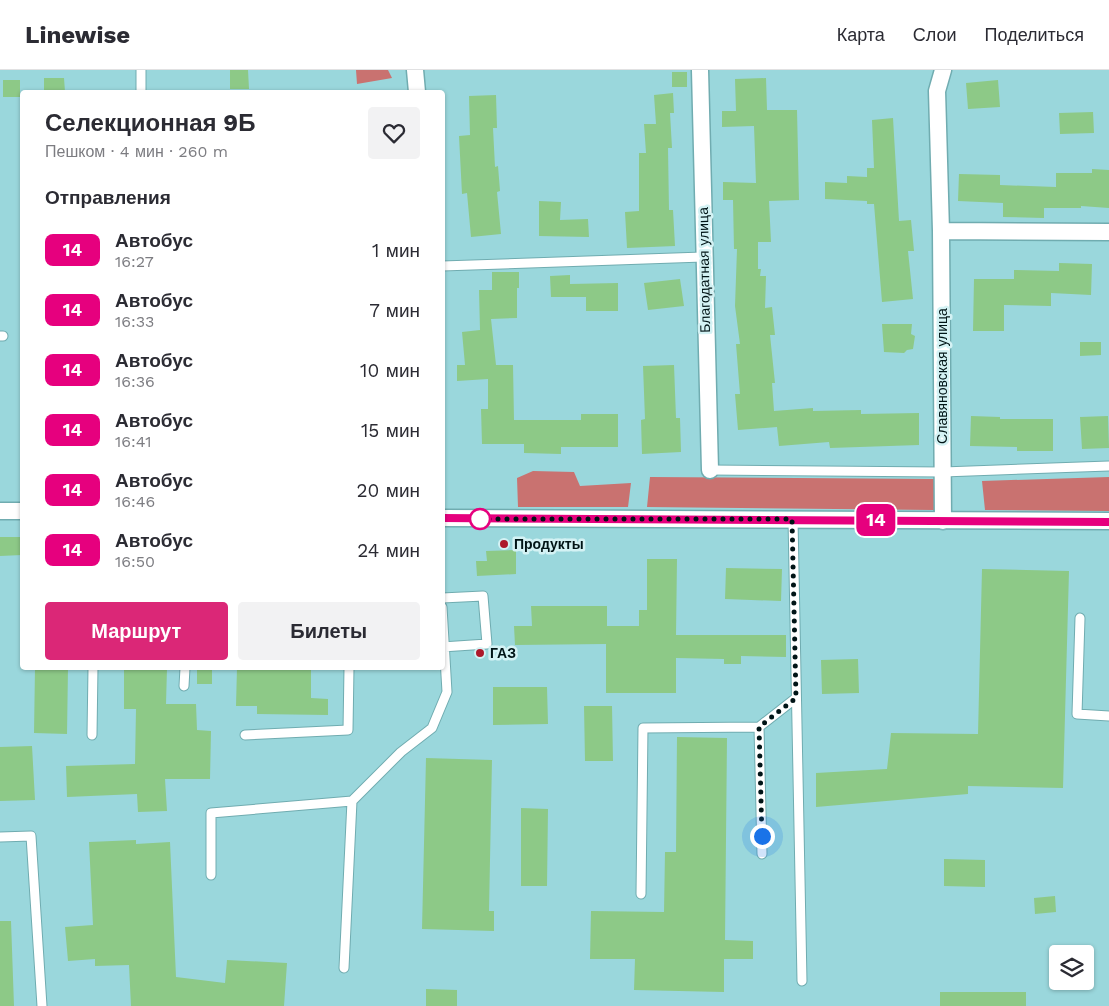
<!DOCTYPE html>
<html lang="ru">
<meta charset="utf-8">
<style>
body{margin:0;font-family:"Work Sans",sans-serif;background:#f2f2f3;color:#2b2b33;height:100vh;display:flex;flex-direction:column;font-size:19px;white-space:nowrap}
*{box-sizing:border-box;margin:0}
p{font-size:16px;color:#7c7c81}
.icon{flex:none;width:28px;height:28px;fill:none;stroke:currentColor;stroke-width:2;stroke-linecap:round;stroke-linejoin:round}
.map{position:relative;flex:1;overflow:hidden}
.details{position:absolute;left:20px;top:20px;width:425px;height:580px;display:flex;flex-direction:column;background:#fff;border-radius:5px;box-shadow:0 1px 4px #0004}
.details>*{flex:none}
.badge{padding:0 10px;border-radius:8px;font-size:18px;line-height:32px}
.tools{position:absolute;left:1049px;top:875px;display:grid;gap:10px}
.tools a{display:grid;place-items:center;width:45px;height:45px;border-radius:5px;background:#fff;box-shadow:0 1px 4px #0004;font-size:25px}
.you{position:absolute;width:25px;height:25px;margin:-12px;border:4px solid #fff;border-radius:50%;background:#1a73e8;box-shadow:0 0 0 8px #1a73e833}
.map>.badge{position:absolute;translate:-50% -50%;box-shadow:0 0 0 2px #fff}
h2{padding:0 25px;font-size:19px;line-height:45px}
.round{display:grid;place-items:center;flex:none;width:52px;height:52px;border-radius:5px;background:#f2f2f3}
.summary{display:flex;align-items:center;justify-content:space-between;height:85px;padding:0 25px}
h1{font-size:24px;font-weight:700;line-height:38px}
.button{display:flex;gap:10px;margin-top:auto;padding:10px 25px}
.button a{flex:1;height:58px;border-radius:5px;background:#db2777;color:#fff;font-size:20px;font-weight:700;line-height:58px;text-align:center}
.button a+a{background:#f2f2f3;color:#2b2b33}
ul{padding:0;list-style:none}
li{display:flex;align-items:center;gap:15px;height:60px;padding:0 25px}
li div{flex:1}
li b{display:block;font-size:19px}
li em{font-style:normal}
li .badge{min-width:55px;font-weight:700;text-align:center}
header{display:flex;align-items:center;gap:30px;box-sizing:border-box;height:70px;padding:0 25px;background:#fff;border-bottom:1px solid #e1e1e2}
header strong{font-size:24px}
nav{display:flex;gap:28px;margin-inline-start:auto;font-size:18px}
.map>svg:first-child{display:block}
.forest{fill:#c97270}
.building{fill:#8dc987}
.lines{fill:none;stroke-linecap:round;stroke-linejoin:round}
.service-casing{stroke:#70acb0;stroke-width:11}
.minor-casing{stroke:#70acb0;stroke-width:19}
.service{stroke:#fff;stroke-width:9}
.minor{stroke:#fff;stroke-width:16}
.line-casing{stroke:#fff;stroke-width:11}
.line{stroke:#e6007e;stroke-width:8}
.walk{stroke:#001416;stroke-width:5;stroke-dasharray:0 9}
.stop-dot{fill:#fff;stroke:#e6007e;stroke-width:2.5}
.poi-dot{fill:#ad192b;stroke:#d4f2f4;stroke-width:2}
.labels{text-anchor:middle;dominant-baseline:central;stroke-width:5;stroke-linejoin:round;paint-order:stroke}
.street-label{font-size:14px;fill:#001416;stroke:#d4f2f4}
.poi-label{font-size:14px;font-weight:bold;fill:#001416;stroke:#d4f2f4;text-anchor:start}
</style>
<header>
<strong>Linewise</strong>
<nav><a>Карта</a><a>Слои</a><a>Поделиться</a></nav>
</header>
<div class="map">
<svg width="1109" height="936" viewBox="0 0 1109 936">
<rect width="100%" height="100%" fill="#9ad7dc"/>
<path class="forest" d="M356,0H388L392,8L357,14Z
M533,401L574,402L580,416L631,413L628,437H518L517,408Z
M650,407L935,409L934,440L647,437Z
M1109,407V441L985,440L982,411Z"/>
<path class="building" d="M230,0H248L249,19H230Z
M672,2H687V17H672Z
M44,8H64L65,22H44Z
M766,8L767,40H797L799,130L769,131L771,172H758V199H761L760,206H766L765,238L772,237L775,265H770L775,313H772L774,341L813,338V341L861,340V344L919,343V375L830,378L829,372L779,376L777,357L738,360L735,324H740L736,274H740L735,236L737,179H734L733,130H723V112L756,113L754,56L722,57V41H736L735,9Z
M3,10H20V27H3Z
M998,10L1000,37L968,39L966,13Z
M673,23L674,43H670L672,78H668L669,140H673L675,176L627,178L625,142L639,141V83H646L644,54H656L654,25Z
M496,25L497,58H493L495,97L498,96L500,121L497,122L501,164L471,167L467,123L462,124L459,66L470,65L469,26Z
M1093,42L1094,63L1060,64L1059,43Z
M893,48L899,151L911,150L914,181H908L913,229L882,232L874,134H867V131L825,129V112L847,113V106L867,107V98H874L872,50Z
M1092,99L1109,100V138L1081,136V138H1044V148L1003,147V133L958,131L959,104L1000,105V115L1056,117V103H1092Z
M539,131L561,132L560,150L588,149L589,167L539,166Z
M1059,193L1092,194L1091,225L1051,223V236L1004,235V261H973L974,209H1014V200L1059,201Z
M492,202H519V218H517V248L491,249L496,295H513L514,350H581V344H618V377H561V384L524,383V374H482L481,339H488V309L457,311V295H465L462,262L480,260L479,220H492Z
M570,205V214L618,213V241H586V227H551L550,206Z
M680,209L684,236L648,240L644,213Z
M882,254H912L911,264L915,266L913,279L907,280L904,283L884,282Z
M1080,272H1101V285L1080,286Z
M674,295L676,348H680L681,382L642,384L641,350L645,349L643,296Z
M971,346L1000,347V349H1053V381H1017V377L970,376Z
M1108,346L1109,378L1082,379L1080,347Z
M0,467H22V485L0,486Z
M516,480V504L477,506L476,491H487L486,481Z
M647,489H677L676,565H786V587L741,586V594H724V589L676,588V623H606V574L515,575L514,556H532L531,536H607V556H639V540H647Z
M726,498L782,499L781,531L725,529Z
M982,499L1069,501L1063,718L968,716V724L816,737V703L887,699L891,663L978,664Z
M858,589L859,623L822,624L821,590Z
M35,598H68L67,664L34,663Z
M124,598H167L166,634H196L197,660L211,661L210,709H165L167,741L138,742L137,724L67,727L66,696L135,694L136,639H124Z
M197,598H212V614H197Z
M237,598H311V628L328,629V645L257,644V636H236Z
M493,617H547L548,654L493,655Z
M584,636H612L613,691H585Z
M677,667L727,668L725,870L753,871V889H724V922L634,920L635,889H590L591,841L664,842L665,782H676Z
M32,676L35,730L0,731V677Z
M426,688L492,690L489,841H494V861L422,859Z
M521,738L548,739L547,816H521Z
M136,770V774L170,772L176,907L225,913L227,890L287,893L284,936H131L129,895L95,896V889L68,891L65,857L93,855L89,772Z
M944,789L985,790V817L944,816Z
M1055,826L1056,842L1035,844L1034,828Z
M0,851H11L14,936H0Z
M426,919L457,920V936H426Z
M940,922H1026V936H940Z"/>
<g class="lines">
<defs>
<path id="service" d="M141,22V0
M442,196L703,187
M0,266H3
M710,400L943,402L1109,396
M793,449L802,911
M442,528L483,526L487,574L442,577
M1080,548L1077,644L1109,646
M184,616L185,598
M92,665L93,598
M245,665L348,660L349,598
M0,767L31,766L42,936
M762,784L759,657L796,628
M211,805V743L352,731L401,682L432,658L447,622L442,537
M641,824L643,658L759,657
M344,898L352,731"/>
<path id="minor" d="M415,0L417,22
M700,0L710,400
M941,161L1109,162
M0,441H22
M442,448L1109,451
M943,451L941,161L937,21L943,0"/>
</defs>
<use href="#service" class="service-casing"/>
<use href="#minor" class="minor-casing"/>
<use href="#service" class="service"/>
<use href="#minor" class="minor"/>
</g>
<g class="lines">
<defs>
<path id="line" d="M442,448L1109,452"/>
</defs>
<use href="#line" class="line-casing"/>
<use href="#line" class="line"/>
<path class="walk" d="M480,449H792L796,628L759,657L762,766"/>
</g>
<circle class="stop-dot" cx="480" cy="449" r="10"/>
<g class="poi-dot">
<circle cx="504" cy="474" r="5"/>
<circle cx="480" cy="583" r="5"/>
</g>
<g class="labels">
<g class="street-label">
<text transform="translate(704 200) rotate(-91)">Благодатная улица</text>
<text transform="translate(942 306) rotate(-90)">Славяновская улица</text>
</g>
<g class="poi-label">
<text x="514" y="474">Продукты</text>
<text x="490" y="583">ГАЗ</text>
</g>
</g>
</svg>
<div class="tools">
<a><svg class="icon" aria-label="layers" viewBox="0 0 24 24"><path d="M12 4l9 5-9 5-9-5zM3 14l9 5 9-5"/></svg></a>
</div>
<div class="you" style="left:762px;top:766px"></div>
<b class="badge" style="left:876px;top:450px;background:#e6007e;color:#fff">14</b>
<section class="details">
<div class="summary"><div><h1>Селекционная 9Б</h1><p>Пешком · 4 мин · 260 m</p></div><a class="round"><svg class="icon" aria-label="heart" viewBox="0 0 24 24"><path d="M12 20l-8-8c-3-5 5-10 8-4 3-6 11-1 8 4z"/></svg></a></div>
<h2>Отправления</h2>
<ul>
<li><span class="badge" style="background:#e6007e;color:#fff">14</span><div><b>Автобус</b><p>16:27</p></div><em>1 мин</em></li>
<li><span class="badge" style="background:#e6007e;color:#fff">14</span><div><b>Автобус</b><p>16:33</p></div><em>7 мин</em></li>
<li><span class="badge" style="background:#e6007e;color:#fff">14</span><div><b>Автобус</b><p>16:36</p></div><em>10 мин</em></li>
<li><span class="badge" style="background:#e6007e;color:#fff">14</span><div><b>Автобус</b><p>16:41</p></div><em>15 мин</em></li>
<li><span class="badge" style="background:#e6007e;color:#fff">14</span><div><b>Автобус</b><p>16:46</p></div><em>20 мин</em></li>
<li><span class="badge" style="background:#e6007e;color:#fff">14</span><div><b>Автобус</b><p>16:50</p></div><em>24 мин</em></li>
</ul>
<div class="button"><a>Маршрут</a><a>Билеты</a></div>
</section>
</div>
